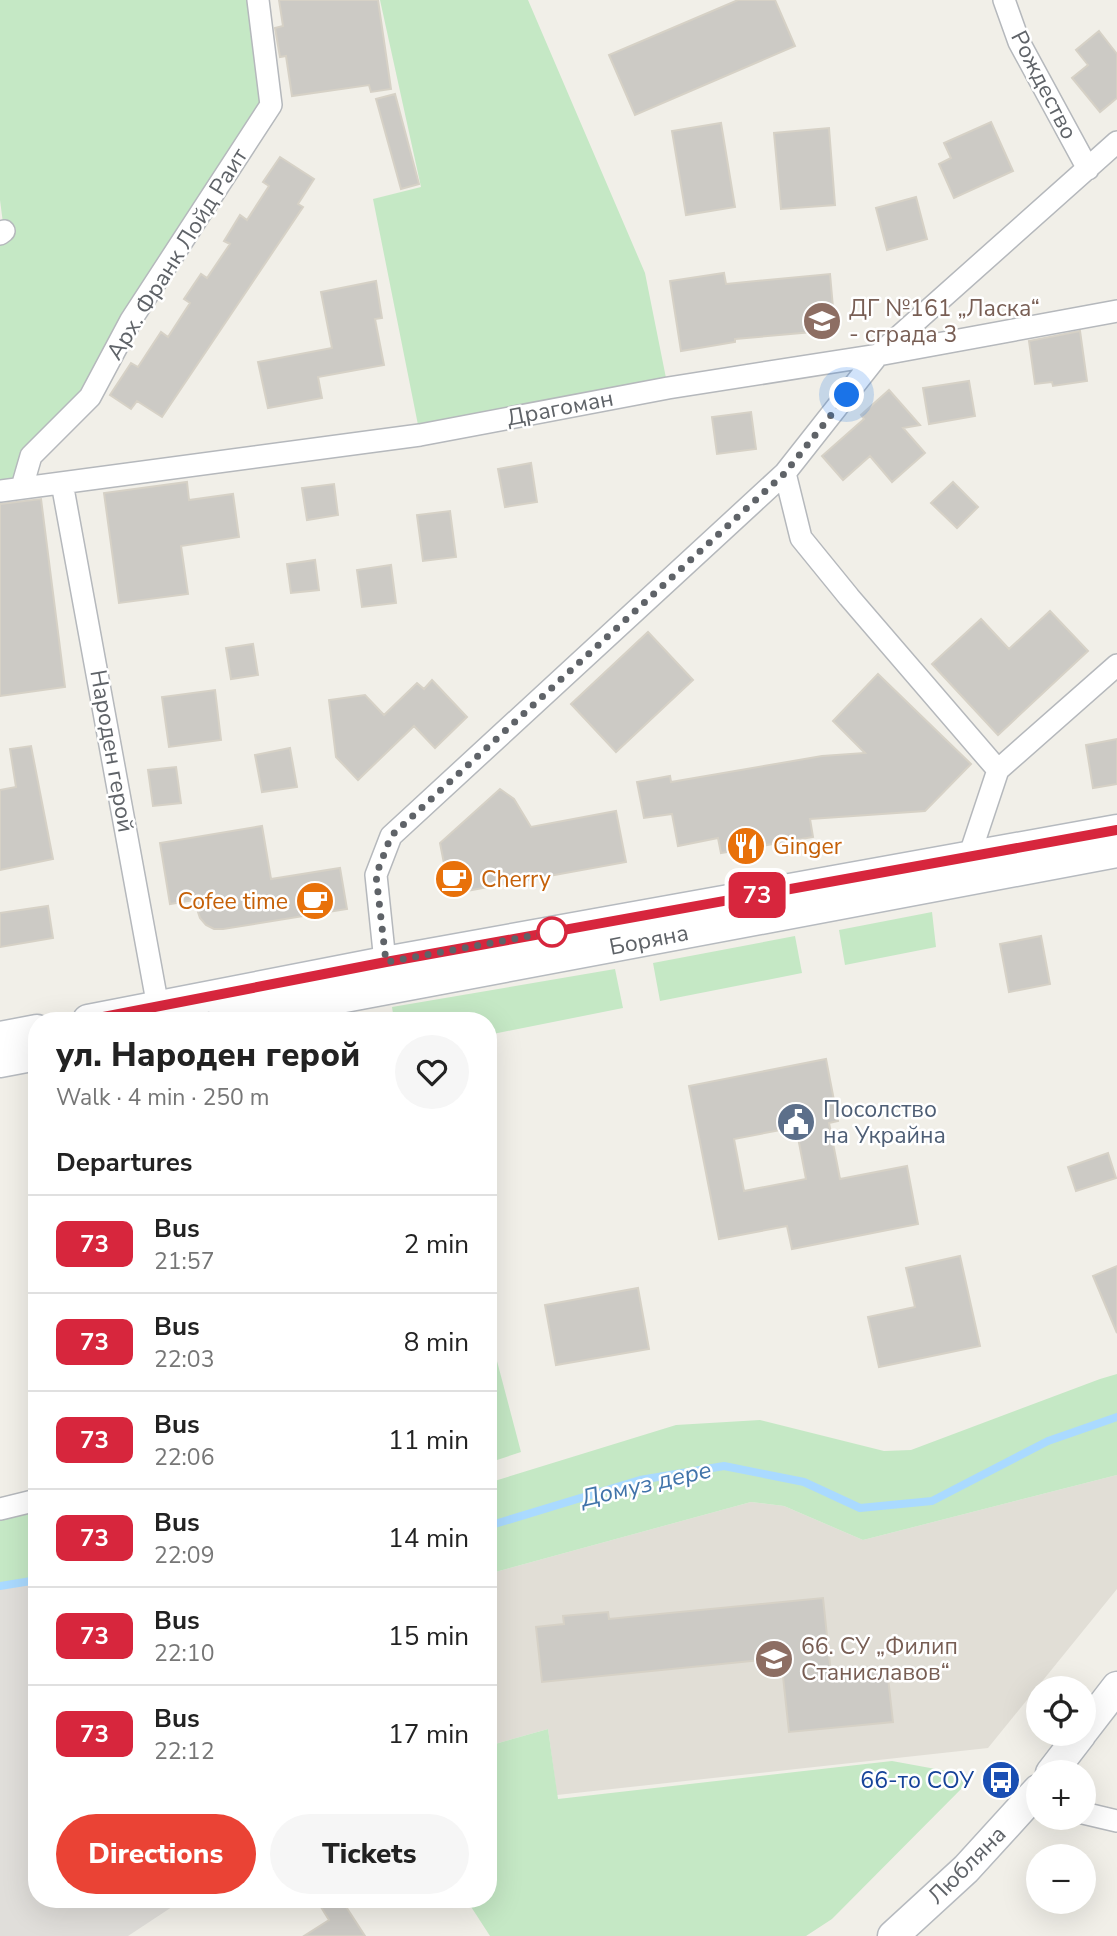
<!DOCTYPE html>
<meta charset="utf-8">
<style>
body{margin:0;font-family:"Nunito Sans",sans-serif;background:#f6f6f6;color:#222;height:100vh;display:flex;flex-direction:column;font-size:26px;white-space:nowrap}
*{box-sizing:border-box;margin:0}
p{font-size:23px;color:#767676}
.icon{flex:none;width:38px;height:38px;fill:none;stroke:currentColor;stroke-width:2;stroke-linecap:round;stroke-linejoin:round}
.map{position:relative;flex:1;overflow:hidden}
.drawer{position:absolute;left:28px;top:1012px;width:469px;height:896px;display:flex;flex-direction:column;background:#fff;border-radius:28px;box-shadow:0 7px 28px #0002}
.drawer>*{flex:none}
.badge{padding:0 14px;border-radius:10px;font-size:24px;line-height:46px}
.tools{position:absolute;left:1026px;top:1676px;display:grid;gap:14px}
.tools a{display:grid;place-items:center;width:70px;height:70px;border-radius:50%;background:#fff;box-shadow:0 7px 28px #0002;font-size:35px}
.you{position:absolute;width:35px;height:35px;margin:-18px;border:5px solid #fff;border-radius:50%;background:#1a73e8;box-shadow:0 0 0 10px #1a73e833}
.map>.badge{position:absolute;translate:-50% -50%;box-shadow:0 0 0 4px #fff}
h2{padding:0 28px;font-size:26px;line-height:63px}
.round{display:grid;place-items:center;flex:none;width:74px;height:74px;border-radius:37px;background:#f6f6f6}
.overview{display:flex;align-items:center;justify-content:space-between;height:119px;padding:0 28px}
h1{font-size:33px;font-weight:800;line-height:52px}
.primary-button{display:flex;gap:14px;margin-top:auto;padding:14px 28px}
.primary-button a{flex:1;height:80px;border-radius:42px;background:#ea4335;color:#fff;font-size:28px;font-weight:800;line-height:80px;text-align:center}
.primary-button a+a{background:#f6f6f6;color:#222}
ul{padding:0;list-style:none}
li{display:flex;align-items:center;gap:21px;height:98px;padding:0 28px;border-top:2px solid #e0e0e0}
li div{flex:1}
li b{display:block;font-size:26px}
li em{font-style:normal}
li .badge{min-width:77px;font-weight:700;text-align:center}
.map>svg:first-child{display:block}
.industrial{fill:#e0deda}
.education{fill:#e1ded6}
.green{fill:#c5e8c5}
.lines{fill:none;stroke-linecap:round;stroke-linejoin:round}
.stream{stroke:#aadaff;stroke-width:8}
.building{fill:#cccac5;stroke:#d6d1c6;stroke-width:2;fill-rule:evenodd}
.street-casing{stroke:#b5b8bc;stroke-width:24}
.secondary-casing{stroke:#b6babf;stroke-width:33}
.street{stroke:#fff;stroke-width:21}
.secondary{stroke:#fff;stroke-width:30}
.line-casing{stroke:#fff;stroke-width:16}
.line{stroke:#d7263d;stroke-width:10}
.walk{stroke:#5f6368;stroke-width:7;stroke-dasharray:0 12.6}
.stop-dot{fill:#fff;stroke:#d7263d;stroke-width:3.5}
.labels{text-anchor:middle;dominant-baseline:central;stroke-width:5;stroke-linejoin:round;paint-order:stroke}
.street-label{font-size:23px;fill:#5f6368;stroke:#fff}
.education-label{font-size:23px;fill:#785e54;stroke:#fff;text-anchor:start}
.food-label{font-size:23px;fill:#c56008;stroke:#fff;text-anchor:start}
.service-label{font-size:23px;fill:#4e5e75;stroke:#fff;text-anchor:start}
.transit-label{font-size:23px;fill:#164399;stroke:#fff;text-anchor:end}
.water-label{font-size:24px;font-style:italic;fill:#4174aa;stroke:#fff}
</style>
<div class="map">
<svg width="1117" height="1936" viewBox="0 0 1117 1936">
<rect width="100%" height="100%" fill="#f1efe8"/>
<path class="industrial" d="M37,1580V1899H184L128,1936H0V1586Z"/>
<path class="education" d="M1117,1475V1589L988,1748L557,1795L548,1729L488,1746V1574L751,1502L784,1506L863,1540Z"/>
<path class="green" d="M0,0H258L271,105L90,397L31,456L22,487L0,491V234L4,231L0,200Z
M380,0H528L645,273L668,388L420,435L373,199L421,187Z
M932,912L936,947L845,965L839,930Z
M795,936L802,973L660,1001L653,963Z
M615,969L623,1008L488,1035V1020H394L392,1007Z
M488,1327L521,1452L488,1463Z
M1117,1374V1475L863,1540L784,1506L751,1502L488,1574V1483L676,1425L760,1420L884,1451L911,1450L1100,1379Z
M37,1509V1580L0,1586V1520Z
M548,1729L558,1799L892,1761L974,1776L832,1919L806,1936H490L466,1899H488V1746Z"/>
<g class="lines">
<path class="stream" d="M488,1526L640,1480L724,1466L804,1482L860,1508L932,1501L1048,1441L1117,1417
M0,1586L37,1580"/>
</g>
<path class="building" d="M279,0H378L391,89L371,92L369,85L292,96L286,56L280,57L275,28L283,26Z
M738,0H775L795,46L635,115L609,55Z
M1099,31L1117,54V98L1100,112L1072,78L1088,65L1076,50Z
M395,94L419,184L401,189L376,99Z
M991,122L1013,171L954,198L939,164L951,158L944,143Z
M721,123L735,207L686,215L672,131Z
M829,128L835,205L781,209L774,133Z
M280,157L314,179L298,204L303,207L162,417L137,401L131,409L110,395L131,363L138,367L161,332L168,337L190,303L184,299L201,274L207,278L230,244L224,241L240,215L247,220L269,186L263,182Z
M916,197L927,239L887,250L876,208Z
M724,273L726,284L830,274L835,330L735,339V342L681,351L670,281Z
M376,281L382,318L375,319L384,365L318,377L322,398L268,408L258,362L332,348L321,292Z
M1080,331L1087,381L1053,386L1052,382L1035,384L1029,341Z
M969,381L975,416L929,424L923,388Z
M889,390L920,425L903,428L925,453L892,482L870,456L843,480L822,456L864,419L861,415Z
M751,412L756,449L717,454L712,417Z
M531,463L537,502L505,507L498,469Z
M187,482L189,500L233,494L239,537L181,546L188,594L119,603L104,493Z
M953,482L978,507L957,528L931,503Z
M334,484L338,515L307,520L302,488Z
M41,499L65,687L0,696V504Z
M450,511L456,557L423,561L417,515Z
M315,560L319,590L291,593L287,564Z
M391,565L396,603L362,607L357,570Z
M1050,611L1088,651L998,735L932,664L981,619L1009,649Z
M648,632L693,680L616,752L571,704Z
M253,644L258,675L231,679L226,648Z
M878,674L971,764L925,811L810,819L813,837L721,853L718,838L678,846L672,814L644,818L637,782L670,776L671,782L822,756L865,753L833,721Z
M432,680L467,717L435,748L414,726L358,780L336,757L329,700L365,695L384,715L417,683L424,689Z
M215,690L221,740L169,747L162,697Z
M1117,739V784L1093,788L1086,745Z
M31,746L53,859L0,870V790L16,787L10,749Z
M290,748L297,787L262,792L255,755Z
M176,767L181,803L153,806L148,770Z
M500,789L514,799L531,827L616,811L626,862L450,894L440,843Z
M262,826L271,879L340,868L347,909L223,929H214L206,925L200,918L194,900L170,904L160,843Z
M48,906L53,938L0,947V913Z
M1041,936L1050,984L1009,992L1000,944Z
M826,1059L838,1121L829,1123L840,1179L907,1166L918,1224L792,1249L787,1226L719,1239L689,1086ZM796,1127L806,1179L744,1191L734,1139Z
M1108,1153L1116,1178L1076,1191L1068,1167Z
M960,1256L980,1346L879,1367L868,1317L915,1307L906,1268Z
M1117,1266V1333L1093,1276Z
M638,1288L649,1349L556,1365L545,1305Z
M823,1598L831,1674L887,1669L893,1722L789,1732L781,1658L542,1682L536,1627L564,1624L563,1616L608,1612L609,1619Z
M316,1899H341L365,1936H304L329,1920Z"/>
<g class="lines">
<defs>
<path id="street" d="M1004,0L1019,42L1088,169
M0,234L4,231
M785,473L801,538L849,597L998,770
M62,483L160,1018
M22,487L31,456L90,397L131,320L271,105L258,0
M0,491L420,435L668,388L878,355L1117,311
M969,857L998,770L1117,665
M385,962L376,875L391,836L785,473L878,355L1117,142
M0,1509L37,1500
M1083,1813L1117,1821"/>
<path id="secondary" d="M88,1020L385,962L1117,830
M222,1020L1117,852
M0,1037L37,1030
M0,1062L37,1055
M1083,1731L1117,1687
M1051,1773L1081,1734
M893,1936L966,1869L1038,1790"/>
</defs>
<use href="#street" class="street-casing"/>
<use href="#secondary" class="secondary-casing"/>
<use href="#street" class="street"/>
<use href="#secondary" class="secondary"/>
</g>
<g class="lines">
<defs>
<path id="line" d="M88,1020L386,962L1117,830"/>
</defs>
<use href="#line" class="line-casing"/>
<use href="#line" class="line"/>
<path class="walk" d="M552,932L386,962L376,875L391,836L785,473L847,395"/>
</g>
<defs>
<symbol id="school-disc" viewBox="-11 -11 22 22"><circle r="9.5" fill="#8d6e63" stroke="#fff"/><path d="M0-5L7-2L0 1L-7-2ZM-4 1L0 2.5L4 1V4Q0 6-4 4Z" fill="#fff"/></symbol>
<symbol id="restaurant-disc" viewBox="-11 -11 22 22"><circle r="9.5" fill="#e8710a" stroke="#fff"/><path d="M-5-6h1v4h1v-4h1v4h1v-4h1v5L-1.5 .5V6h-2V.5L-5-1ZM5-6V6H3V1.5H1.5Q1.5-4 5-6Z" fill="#fff"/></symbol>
<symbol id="cafe-disc" viewBox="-11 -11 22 22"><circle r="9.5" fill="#e8710a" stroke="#fff"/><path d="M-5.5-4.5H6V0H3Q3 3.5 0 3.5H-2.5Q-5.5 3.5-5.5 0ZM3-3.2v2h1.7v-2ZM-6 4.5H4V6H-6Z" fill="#fff"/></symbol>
<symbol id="civic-disc" viewBox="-11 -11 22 22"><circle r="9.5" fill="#5c6f8a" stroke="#fff"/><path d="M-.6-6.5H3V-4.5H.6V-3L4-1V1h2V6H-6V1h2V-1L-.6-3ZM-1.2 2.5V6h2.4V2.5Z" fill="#fff"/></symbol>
<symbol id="bus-disc" viewBox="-11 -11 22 22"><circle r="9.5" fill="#1a4fb4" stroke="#fff"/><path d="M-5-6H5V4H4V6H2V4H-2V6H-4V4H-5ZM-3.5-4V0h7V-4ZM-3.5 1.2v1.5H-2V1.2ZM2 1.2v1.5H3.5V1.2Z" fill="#fff"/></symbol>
</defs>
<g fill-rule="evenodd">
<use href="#school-disc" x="800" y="299" width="44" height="44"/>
<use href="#restaurant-disc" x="724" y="824" width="44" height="44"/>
<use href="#cafe-disc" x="432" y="857" width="44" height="44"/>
<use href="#cafe-disc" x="293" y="879" width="44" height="44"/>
<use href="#civic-disc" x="774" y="1100" width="44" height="44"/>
<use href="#school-disc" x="752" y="1637" width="44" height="44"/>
<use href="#bus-disc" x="979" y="1758" width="44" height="44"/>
</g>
<circle class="stop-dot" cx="552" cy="932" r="14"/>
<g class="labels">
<g class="street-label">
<text transform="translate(1044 85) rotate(63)">Рождество</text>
<text transform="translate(177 254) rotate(-58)">Арх. Франк Лойд Раит</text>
<text transform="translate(560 408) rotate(-11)">Драгоман</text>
<text transform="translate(112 751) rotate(80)">Народен герой</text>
<text transform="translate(649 940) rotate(-11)">Боряна</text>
<text transform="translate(967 1865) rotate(-45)">Любляна</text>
</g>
<g class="education-label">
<text x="849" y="308">ДГ №161 „Ласка“<tspan x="849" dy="26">- сграда 3</tspan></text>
<text x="801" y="1646">66. СУ „Филип<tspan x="801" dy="26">Станиславов“</tspan></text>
</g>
<g class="food-label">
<text x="773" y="846">Ginger</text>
<text x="481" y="879">Cherry</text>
<text x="288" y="901" text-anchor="end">Cofee time</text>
</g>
<g class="service-label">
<text x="823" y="1109">Посолство<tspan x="823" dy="26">на Украйна</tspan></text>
</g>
<g class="transit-label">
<text x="974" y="1780">66-то СОУ</text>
</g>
<g class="water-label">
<text transform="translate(646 1484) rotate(-13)">Домуз дере</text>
</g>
</g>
</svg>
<div class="tools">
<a><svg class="icon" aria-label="locate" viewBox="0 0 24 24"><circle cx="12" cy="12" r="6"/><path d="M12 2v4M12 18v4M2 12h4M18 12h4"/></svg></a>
<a>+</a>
<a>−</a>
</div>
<div class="you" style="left:847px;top:395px"></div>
<b class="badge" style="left:757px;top:895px;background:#d7263d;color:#fff">73</b>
<section class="drawer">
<div class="overview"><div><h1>ул. Народен герой</h1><p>Walk · 4 min · 250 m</p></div><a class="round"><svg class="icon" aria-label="heart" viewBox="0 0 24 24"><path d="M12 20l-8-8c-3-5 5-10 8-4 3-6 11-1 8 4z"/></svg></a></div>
<h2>Departures</h2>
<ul>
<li><span class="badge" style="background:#d7263d;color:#fff">73</span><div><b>Bus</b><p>21:57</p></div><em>2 min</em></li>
<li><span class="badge" style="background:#d7263d;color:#fff">73</span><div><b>Bus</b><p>22:03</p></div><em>8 min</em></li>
<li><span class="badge" style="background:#d7263d;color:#fff">73</span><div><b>Bus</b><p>22:06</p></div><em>11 min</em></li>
<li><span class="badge" style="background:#d7263d;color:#fff">73</span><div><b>Bus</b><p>22:09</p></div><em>14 min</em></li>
<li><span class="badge" style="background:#d7263d;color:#fff">73</span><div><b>Bus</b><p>22:10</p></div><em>15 min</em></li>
<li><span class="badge" style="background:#d7263d;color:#fff">73</span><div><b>Bus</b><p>22:12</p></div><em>17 min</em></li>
</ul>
<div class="primary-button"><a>Directions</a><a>Tickets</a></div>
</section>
</div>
